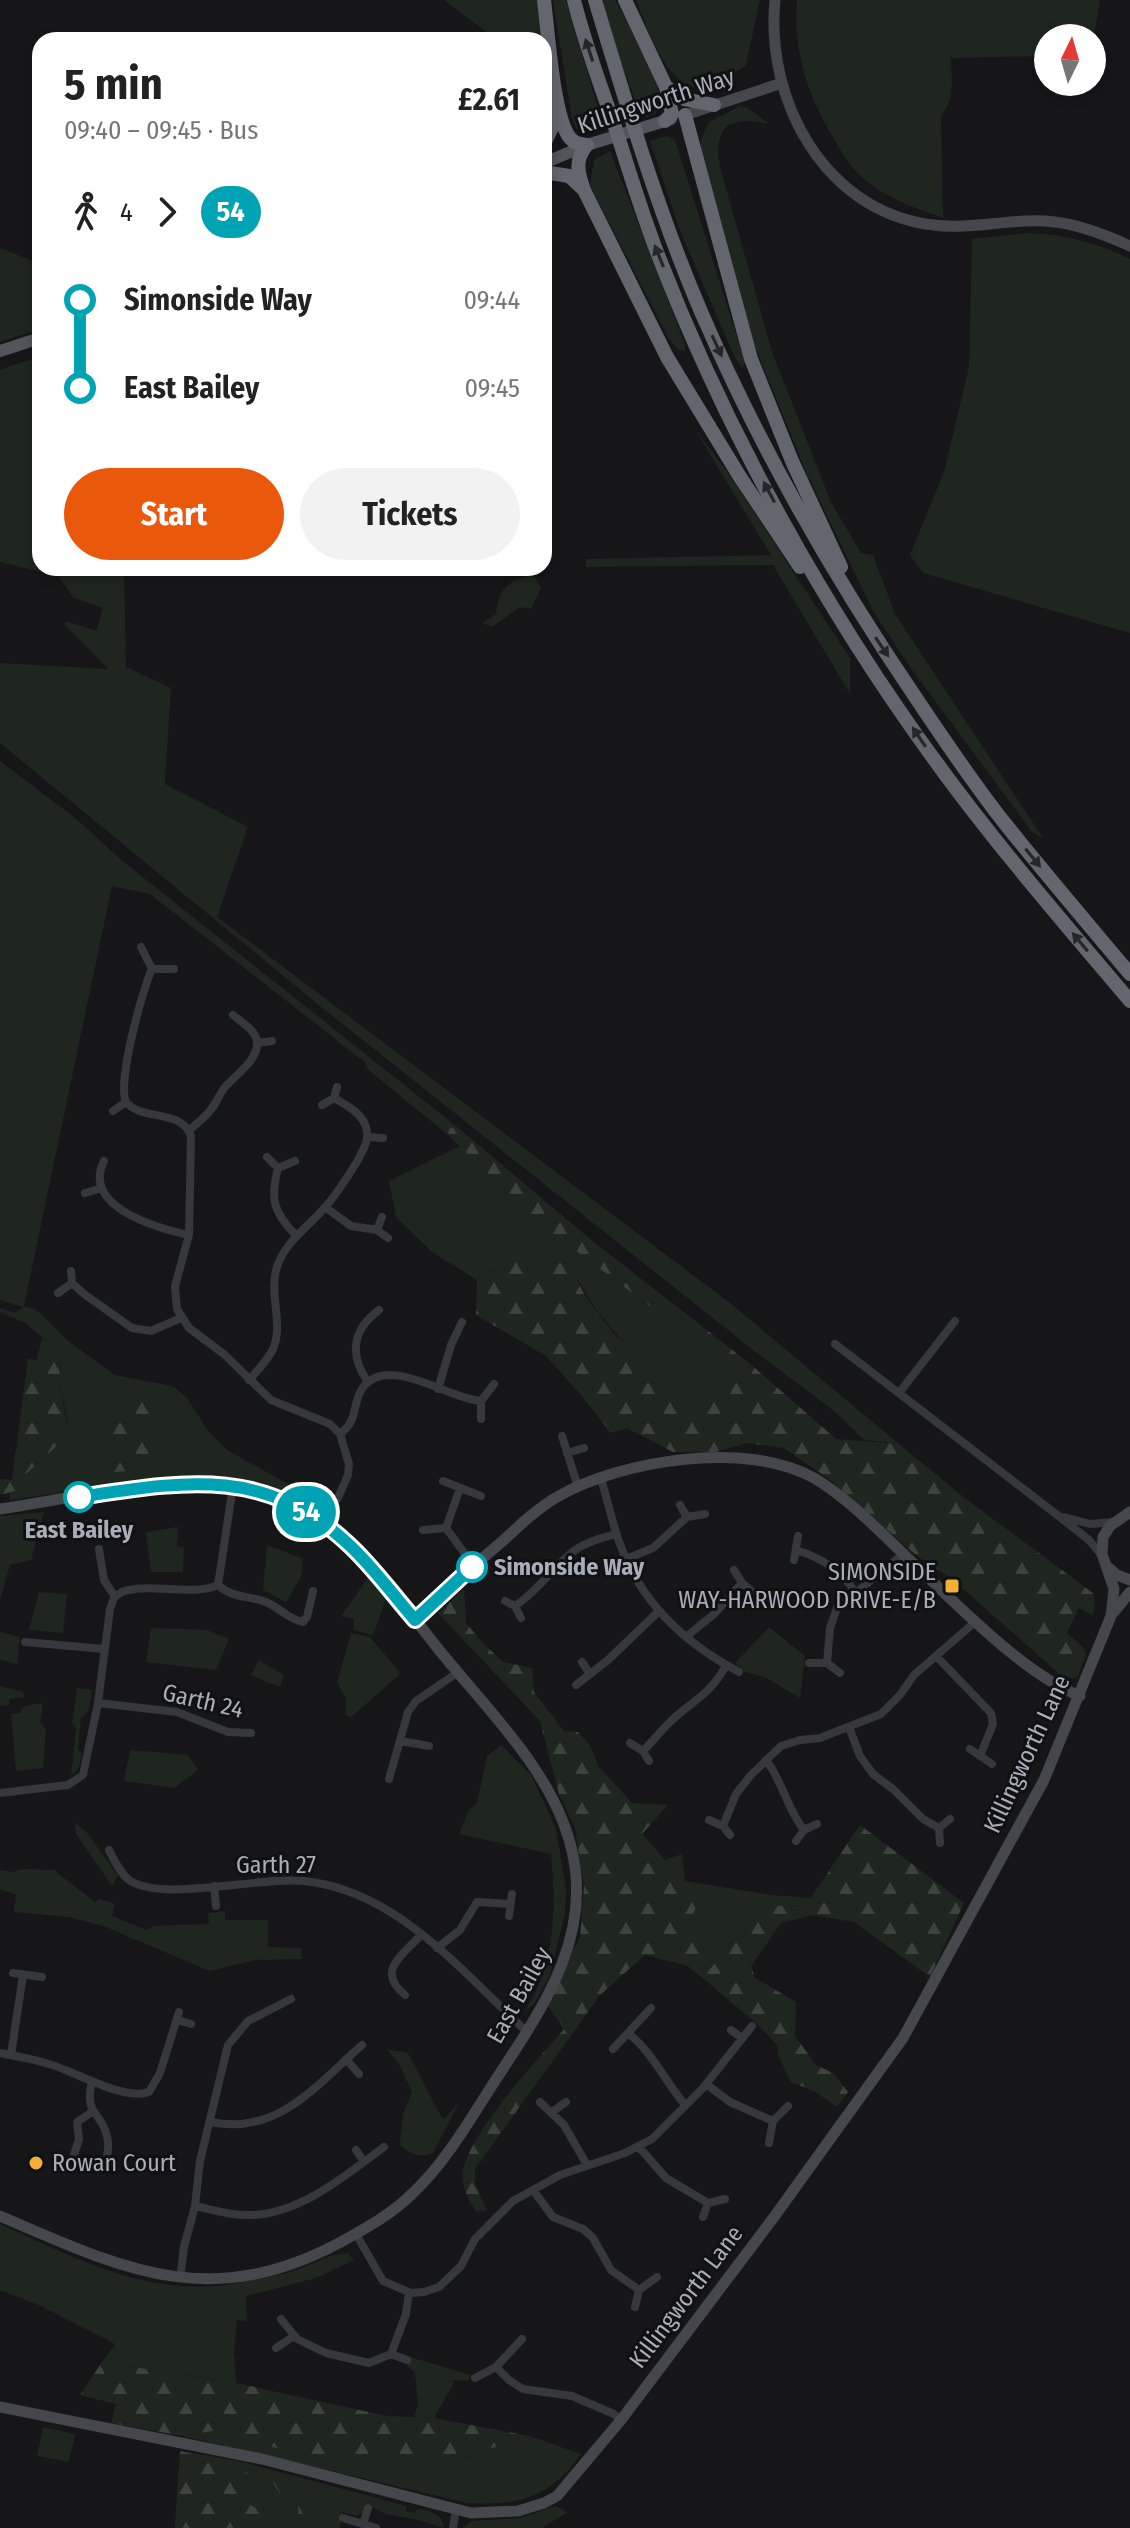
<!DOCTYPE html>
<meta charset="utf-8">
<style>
body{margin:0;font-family:"Fira Sans Condensed",sans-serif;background:#f2f2f2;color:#222;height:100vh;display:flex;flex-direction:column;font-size:30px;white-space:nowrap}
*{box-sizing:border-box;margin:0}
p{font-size:26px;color:#767676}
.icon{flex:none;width:44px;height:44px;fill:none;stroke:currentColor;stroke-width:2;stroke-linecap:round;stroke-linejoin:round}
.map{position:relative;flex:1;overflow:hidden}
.drawer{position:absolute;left:32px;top:32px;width:520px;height:544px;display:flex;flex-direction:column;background:#fff;border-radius:24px;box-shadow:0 4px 12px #0003}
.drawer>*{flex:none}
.badge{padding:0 16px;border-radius:26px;font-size:28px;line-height:52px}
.needle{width:52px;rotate:5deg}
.controls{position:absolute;left:1034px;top:24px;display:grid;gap:16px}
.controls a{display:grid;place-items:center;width:72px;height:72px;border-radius:50%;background:#fff;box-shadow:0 4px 12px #0003;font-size:40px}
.map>.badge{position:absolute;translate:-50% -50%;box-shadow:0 0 0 4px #fff}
.legs{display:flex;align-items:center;gap:12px;height:88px;padding:0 32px;font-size:26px}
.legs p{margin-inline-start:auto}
.overview{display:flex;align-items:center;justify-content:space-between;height:136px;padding:0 32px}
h1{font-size:44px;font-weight:700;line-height:60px}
.cta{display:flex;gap:16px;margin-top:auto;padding:16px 32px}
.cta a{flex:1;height:92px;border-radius:48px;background:#ea580c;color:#fff;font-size:32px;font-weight:700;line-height:92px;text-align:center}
.cta a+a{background:#f2f2f2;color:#222}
ul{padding:0 32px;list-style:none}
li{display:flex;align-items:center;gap:28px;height:88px;font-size:30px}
li i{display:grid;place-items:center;width:12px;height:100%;margin:0 10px;background:currentColor}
li i::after{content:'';width:20px;height:20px;margin:-10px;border:6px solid;border-radius:50%;background:#fff}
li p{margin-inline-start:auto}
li:first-child i{background:linear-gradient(#0000 50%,currentColor 0)}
li:last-child i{background:linear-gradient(currentColor 50%,#0000 0)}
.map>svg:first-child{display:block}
.green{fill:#1e261f}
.forest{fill:url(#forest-firs)}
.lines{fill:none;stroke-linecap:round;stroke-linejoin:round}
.street{stroke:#37383d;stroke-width:8}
.secondary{stroke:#45474d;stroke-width:11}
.primary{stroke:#53555c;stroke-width:12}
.highway{stroke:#63666e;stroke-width:14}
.oneway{fill:#26262a}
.line-1-casing{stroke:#fff;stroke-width:18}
.line-1{stroke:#00a3b4;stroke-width:12}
.stop-1-dot{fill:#fff;stroke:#00a3b4;stroke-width:4}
.poi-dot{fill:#f2b134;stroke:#111113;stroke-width:3}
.labels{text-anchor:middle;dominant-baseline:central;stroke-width:6;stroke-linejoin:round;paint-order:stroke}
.street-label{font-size:24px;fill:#a8adb8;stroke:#111113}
.stop-label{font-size:24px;font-weight:bold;fill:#a8adb8;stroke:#111113}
.poi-label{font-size:24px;fill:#a8adb8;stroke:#111113;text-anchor:end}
</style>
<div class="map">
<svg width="1130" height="2528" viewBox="0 0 1130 2528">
<defs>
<pattern id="forest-firs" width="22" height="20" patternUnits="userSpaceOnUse" patternTransform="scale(2)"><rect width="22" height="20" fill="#1e261f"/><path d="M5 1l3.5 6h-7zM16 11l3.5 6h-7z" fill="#3c433d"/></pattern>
</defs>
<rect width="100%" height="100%" fill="#161618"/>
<path class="green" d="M444,0H538L544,40H497Z
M553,0H566L604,128C592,132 586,132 576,128L572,119Z
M603,0H615C630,28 670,83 656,113L647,117L640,113L615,46Z
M636,0H760L746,65C734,74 710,89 694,87C666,83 645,23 636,0Z
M797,0H1100L1092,48V38H1048V56L951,58C951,78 956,100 941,115L943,218C917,209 892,200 870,184C854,173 845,157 835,141C808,96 793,53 797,0Z
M1055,82H1086L1084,95L1055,96Z
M740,106L748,108L769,124C730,115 713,125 720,167L772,352L831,502L861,553L873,555L895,614L1043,838L1032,832L910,667L873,611L807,474L753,342L713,191L700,151L702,137L709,122Z
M667,136L675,140L745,362L742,368L735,358L680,231L650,141Z
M610,151L685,344V351L679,350L669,339L590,185L594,160Z
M1028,233C1064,234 1098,243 1130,259V633L923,573L910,555L944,472L969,367L972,239Z
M0,248L40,264V329L0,342Z
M40,356V568H124L126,667L171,688L165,784L248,827L217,917L730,1303L899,1444L864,1440L834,1411L753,1350L320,1006L0,743V663L108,669L64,624L66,621L96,631L103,608L74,598L58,576L0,562V370Z
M694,428L726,470L850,658V694L773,565L586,567V559L771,555Z
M530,576L536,579L541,588L531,609L520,607L492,627L482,623L496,614C498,591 507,580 530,576Z
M0,761L79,821L120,859L456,1126L449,1129L448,1135L365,1067L367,1064L150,894L112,886L24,1306L37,1310L68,1341L115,1375L173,1386L187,1398L208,1431L227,1450L319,1501L309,1507C295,1500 280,1492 265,1487C191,1461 86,1490 10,1500L9,1493L15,1490L27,1473L63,1440L68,1424L59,1378L61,1366L58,1350L25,1323L0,1312V1308L15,1313L23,1307L0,1300Z
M460,1146L540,1224L742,1374L730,1394L694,1400C641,1364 598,1323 570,1265L512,1260L477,1280L432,1252L396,1217L389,1181Z
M44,1512L31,1560L10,1565L0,1600V1516Z
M178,1527L177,1546L184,1547L183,1572H151L146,1532Z
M267,1545L303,1559L301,1577L286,1602L263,1590Z
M368,1578L386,1599L373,1635L353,1630L354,1619L341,1616Z
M39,1592L67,1594L63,1633L29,1630Z
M769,1627L805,1656L800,1698L765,1677L745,1672L735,1663Z
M151,1628L207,1630L229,1639L216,1670L146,1662Z
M0,1632L20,1637L17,1664L0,1660Z
M351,1633L370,1637L399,1671V1675L351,1717L345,1715L346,1698L337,1683Z
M259,1660L284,1675L280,1687L251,1675Z
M0,1686L23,1692L24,1697L9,1699V1705L0,1706Z
M77,1688L92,1690L89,1710L81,1718L78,1749L81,1752C81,1762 80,1769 71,1776L76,1729L72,1723Z
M43,1703L40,1722L46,1730L43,1768L16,1771L11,1714L19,1713L25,1706Z
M501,1745L531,1775L556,1828L566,1889L565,1914L550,1975L534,2004L524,2012C556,1966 556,1907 551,1854L459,1834L469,1810L477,1803L487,1756Z
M130,1750L188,1755L198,1770L174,1788L124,1781Z
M75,1822L88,1834L118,1876L112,1886L76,1834Z
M23,1869L54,1870L95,1902L100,1899L115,1904L112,1916L146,1930L153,1926L209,1924L208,1913L225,1911V1920H268V1947L301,1948L302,1959L256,1960L209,1971L106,1927L69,1917L14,1912L16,1895L0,1889V1870L13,1872Z
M685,1881L772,1895L811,1898L806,1905L775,1906L761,1911L711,1969L688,1926Z
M387,2049L408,2053L443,2120L459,2103L433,2153C420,2158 409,2155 400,2144L403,2114L412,2092L400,2066Z
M0,2224C77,2259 155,2301 242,2282C258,2279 274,2276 290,2272C310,2266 327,2254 348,2253L354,2260L316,2278L246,2296L247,2321L237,2320L234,2352L236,2383L102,2362L115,2344L41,2306L0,2290Z
M410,2357L471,2375L468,2381L453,2380V2385L434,2418L414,2417L418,2405L415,2372L407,2366Z
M43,2427L75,2434L69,2462L37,2456Z
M224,2429L456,2460L530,2436L581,2454C550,2498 519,2506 467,2503L183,2436Z
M180,2451L238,2461L407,2506L406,2511L415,2513L417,2508C429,2511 443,2513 444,2528L418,2520L386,2514L366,2504L362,2513L356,2516L343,2512L340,2528H175Z
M555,2506L568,2512L542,2528H463L471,2521L520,2518Z"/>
<path class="forest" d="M456,1126L590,1239L749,1363L836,1439L899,1444L966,1499L1094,1594L1095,1608L1093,1615L1079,1608L1067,1633L1084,1648L1086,1655L1077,1678L1065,1679L951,1578L917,1556L829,1479L784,1448L747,1443L715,1452H673L627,1428L611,1433L581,1395L546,1356L476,1315L477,1280L512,1260L558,1255L570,1265L584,1294L613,1333L675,1386L694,1399L730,1394L741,1374L540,1224L448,1135L449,1129Z
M42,1338L58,1350L62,1357L59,1378L68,1431L63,1440L27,1473L15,1491L0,1495V1479L12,1480L28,1359L37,1360Z
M137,1395L145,1400L152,1409L148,1460L138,1470L115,1472L104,1463V1450L117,1404L128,1397Z
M464,1589L466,1623L483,1643L503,1662L532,1668L534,1692L564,1731L578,1732L589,1744L599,1767L632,1803L668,1805L642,1834L665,1860L682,1854L686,1890L701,1895L688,1926L711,1968L761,1911L775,1906L806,1905L860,1825L964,1903L930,1977L854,1922L813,1915L781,1923L751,1966L755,1978L796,2002L795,2036L816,2065L833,2073L848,2092L837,2107L814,2091L791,2082L778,2055V2046L755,2022L688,1966L645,1955L600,1995L475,2169V2184L487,2210L477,2212C468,2201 459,2181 464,2166C477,2124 534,2064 564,2029L546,2003L580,1937L584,1886L575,1828L559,1794L540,1721L438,1613Z
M102,2362L236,2383L387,2416L434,2418L530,2436L456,2460L353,2461L236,2441L224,2429L183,2436L111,2423L116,2404L80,2395Z
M180,2451L246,2465C250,2478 243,2491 242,2505L248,2504L260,2510L262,2528H175Z
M265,2468L310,2483V2528H290L299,2523L298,2502L279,2492L270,2478L261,2472Z"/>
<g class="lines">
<path class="street" d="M141,947L152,969H174
M152,969C143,987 115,1089 127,1103C143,1121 182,1109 191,1136L189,1235L175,1286L177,1309L189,1328L225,1355L271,1400L330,1424L340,1434L349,1464L348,1475L338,1498L320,1521
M258,1043L272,1041
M322,1105L334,1098L337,1087
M113,1111L126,1102
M190,1130C197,1123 206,1117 212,1108C217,1102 220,1093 225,1087C235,1076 259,1059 257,1042C256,1030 241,1022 233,1015
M367,1137L383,1138
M267,1157L278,1168L295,1161
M104,1161C81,1207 157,1228 189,1235
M278,1168C270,1198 273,1213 296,1235
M85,1193L102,1188
M325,1207L351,1226L377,1230
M382,1217L377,1230L388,1238
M71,1271L72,1283L84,1294L132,1328L151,1331L181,1318
M58,1293L72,1283
M835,1344L1056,1514L1089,1540L1103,1557
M249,1380C257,1371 266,1362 272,1351C285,1326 268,1294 277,1267C286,1240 310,1226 327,1205C339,1191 348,1176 358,1160C362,1151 369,1141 367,1131C365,1115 347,1105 334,1098
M368,1382C349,1355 352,1330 379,1310
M438,1389L451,1345L462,1322
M899,1393L955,1321
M481,1419V1401L494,1384
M340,1434C360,1419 351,1402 364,1386C390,1355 449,1399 481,1401
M562,1436L578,1487
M567,1453L584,1448
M601,1479C608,1501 612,1523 620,1544C641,1603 686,1644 739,1672
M443,1481L481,1496
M680,1505L687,1517
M1064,1517L1090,1524L1113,1522
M446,1528L460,1488
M423,1530L446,1528L473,1565
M99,1549L104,1580L115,1597
M796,1550C820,1557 841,1570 855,1592
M626,1559L653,1548L687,1517L705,1514
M794,1560L798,1536
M734,1570L742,1583L753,1592
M218,1585C233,1599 250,1595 268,1603C281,1609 288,1619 303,1622L307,1617L313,1591
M505,1601L515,1606L521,1618
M515,1606C538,1591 553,1567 575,1550C588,1541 602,1538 617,1534
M686,1637L714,1614L742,1583
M25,1642L104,1649
M936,1656L991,1713L993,1724L980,1756
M582,1662L590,1674
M809,1663H827L840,1673
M827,1663L830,1628L837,1608L903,1554
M576,1685L608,1660L659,1611
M98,1703L177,1712L228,1732L251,1733
M849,1727L860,1756L873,1774L894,1790L923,1819L939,1828
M400,1741L429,1746
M630,1743L643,1751L649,1761
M970,1749L992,1764
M643,1751C652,1742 660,1732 669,1723C691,1701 711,1695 726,1665
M766,1760C783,1782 787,1809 804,1830
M389,1779L408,1712L416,1701L457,1673
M0,1793L68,1785L83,1775L98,1703L110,1609C112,1605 112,1600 115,1597C131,1578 194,1598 218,1585L233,1486
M709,1820L723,1826L730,1835
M723,1826L736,1794L750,1776L781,1746L800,1740L820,1738L881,1714L900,1695L914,1675L975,1622
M796,1841L804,1830L817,1824
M940,1843L939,1828L950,1819
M109,1850C114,1860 120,1873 129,1880C162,1903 261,1876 304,1881C397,1890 463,1973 527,2032
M214,1886L216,1906
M509,1916L512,1894
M437,1948L460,1930L477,1902L510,1904
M13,1973L42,1977
M405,1995C375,1971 403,1955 422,1934
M177,2020L191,2024
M731,2030L742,2038
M628,2033C653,2053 665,2081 685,2105
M613,2049L651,2008
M0,2053C16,2056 33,2059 49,2064C74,2071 124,2101 149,2092L160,2073L179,2012
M11,2055L23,1975
M346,2059L359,2074
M92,2081C84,2116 101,2111 107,2136C110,2147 107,2159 104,2169
M706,2084L730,2102L773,2121
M540,2102L564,2125L587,2165
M552,2112L566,2102
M211,2122C277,2136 317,2085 362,2045
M769,2143L773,2121L788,2106
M639,2147L666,2178L708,2203
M356,2150L364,2162
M73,2158L79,2139L77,2122L92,2112
M533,2190L553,2217L583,2229L593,2238L611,2270L639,2290
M195,2206C214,2210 232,2216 251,2215C300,2214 346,2175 384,2147
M703,2217L708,2203L725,2199
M356,2234L383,2281L411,2293L424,2292L439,2287L461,2266L475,2239L513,2201L560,2175L625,2153L652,2139L703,2088L752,2026
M180,2278L184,2247L195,2206L200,2161L228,2045L248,2021L291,1999
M635,2307L639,2290L657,2277
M281,2319L297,2339L326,2353L369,2363L391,2354L406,2314L409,2292
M276,2348L294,2336
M391,2354L407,2360
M496,2367L509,2380L523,2389L572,2396L614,2414L621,2420
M475,2378L496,2367L522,2339
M343,2518L376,2528
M363,2524L368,2508
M453,2528L456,2509"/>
<path class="secondary" d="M775,0C765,101 825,212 933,225C974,230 1015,217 1055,222C1081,225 1106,235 1130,246
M685,115L782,83
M0,1509C71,1499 168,1473 237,1487C324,1503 380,1575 432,1641C481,1704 554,1770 572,1851C591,1931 549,1999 506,2064C477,2107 451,2157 413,2193C392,2214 366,2228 341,2242C210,2312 125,2270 0,2216
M1108,1567L1117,1575L1130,1580
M1114,1612L1130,1592
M415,1620C444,1592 474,1565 505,1539C521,1524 538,1508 557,1497C621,1460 747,1440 814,1478C851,1500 884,1536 915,1565C960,1607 1024,1674 1080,1696
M0,2407L262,2459L471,2513L518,2511L544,2503L557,2496L621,2420L774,2217L903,2038L1044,1780L1111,1616L1114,1589L1102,1554L1103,1537L1110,1526L1130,1512"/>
<path class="primary" d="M544,163L587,145L671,119
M0,351L40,338"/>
<path class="highway" d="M544,0C548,30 553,117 570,138C575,144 580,144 587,145C574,160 578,173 584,190L667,357L740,477L800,567
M574,0C585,45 602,89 617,133C629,171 641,210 655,247C724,428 825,611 939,766C999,848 1065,924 1130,1001
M595,0C627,106 658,212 702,314C761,450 833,576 916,698C945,741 974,785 1007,826C1047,876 1089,925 1130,974
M625,0L666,87L672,114L665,121
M666,87L684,99L714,105
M685,115L751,359L792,461L841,567
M544,144L556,119L558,108
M544,172L569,176L584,190"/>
</g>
<defs><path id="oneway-solid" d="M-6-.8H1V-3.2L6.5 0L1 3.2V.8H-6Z" transform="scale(2)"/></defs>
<g class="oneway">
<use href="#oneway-solid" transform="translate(589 50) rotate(-108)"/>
<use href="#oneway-solid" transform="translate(659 256) rotate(-112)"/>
<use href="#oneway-solid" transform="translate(717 346) rotate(65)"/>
<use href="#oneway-solid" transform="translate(769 492) rotate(-118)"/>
<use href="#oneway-solid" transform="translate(882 647) rotate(56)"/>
<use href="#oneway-solid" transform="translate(919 737) rotate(-124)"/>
<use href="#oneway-solid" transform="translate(1033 858) rotate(51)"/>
<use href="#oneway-solid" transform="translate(1080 942) rotate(-130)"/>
</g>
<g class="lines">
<defs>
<path id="line-1" d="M79,1497C180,1482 263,1465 346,1542C371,1564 393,1595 415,1620L472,1567"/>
</defs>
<use href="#line-1" class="line-1-casing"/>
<use href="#line-1" class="line-1"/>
</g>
<g class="stop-1-dot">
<circle cx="79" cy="1497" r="14"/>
<circle cx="472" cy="1567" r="14"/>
</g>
<g class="poi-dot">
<rect x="944" y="1578" width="16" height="16" rx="4"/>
<circle cx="36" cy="2163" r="8"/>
</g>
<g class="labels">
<g class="street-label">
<text transform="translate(656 101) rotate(-18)">Killingworth Way</text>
<text transform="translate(203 1701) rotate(13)">Garth 24</text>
<text transform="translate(1027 1754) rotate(-65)">Killingworth Lane</text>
<text x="276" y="1865">Garth 27</text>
<text transform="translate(519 1995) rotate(-61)">East Bailey</text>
<text transform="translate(686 2297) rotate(-53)">Killingworth Lane</text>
</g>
<g class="stop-label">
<text x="79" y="1530">East Bailey</text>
<text x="494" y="1567" text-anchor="start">Simonside Way</text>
</g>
<g class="poi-label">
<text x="936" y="1572">SIMONSIDE<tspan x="936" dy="28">WAY-HARWOOD DRIVE-E/B</tspan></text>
<text x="52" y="2163" text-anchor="start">Rowan Court</text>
</g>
</g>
</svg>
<div class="controls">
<a><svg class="needle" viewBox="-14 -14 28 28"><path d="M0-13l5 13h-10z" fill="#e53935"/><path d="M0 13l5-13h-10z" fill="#767676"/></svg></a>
</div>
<b class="badge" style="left:306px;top:1512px;background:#00a3b4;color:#fff">54</b>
<section class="drawer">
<div class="overview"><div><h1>5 min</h1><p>09:40 – 09:45 · Bus</p></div><b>£2.61</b></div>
<div class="legs"><svg class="icon" aria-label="walk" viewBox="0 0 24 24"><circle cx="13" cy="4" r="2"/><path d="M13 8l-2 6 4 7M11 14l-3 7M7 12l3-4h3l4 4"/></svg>4<svg class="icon" aria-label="forward" viewBox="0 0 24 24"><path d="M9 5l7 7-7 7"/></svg><b class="badge" style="background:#00a3b4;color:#fff">54</b></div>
<ul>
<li><i style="color:#00a3b4"></i><b>Simonside Way</b><p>09:44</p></li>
<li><i style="color:#00a3b4"></i><b>East Bailey</b><p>09:45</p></li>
</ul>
<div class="cta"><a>Start</a><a>Tickets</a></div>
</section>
</div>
